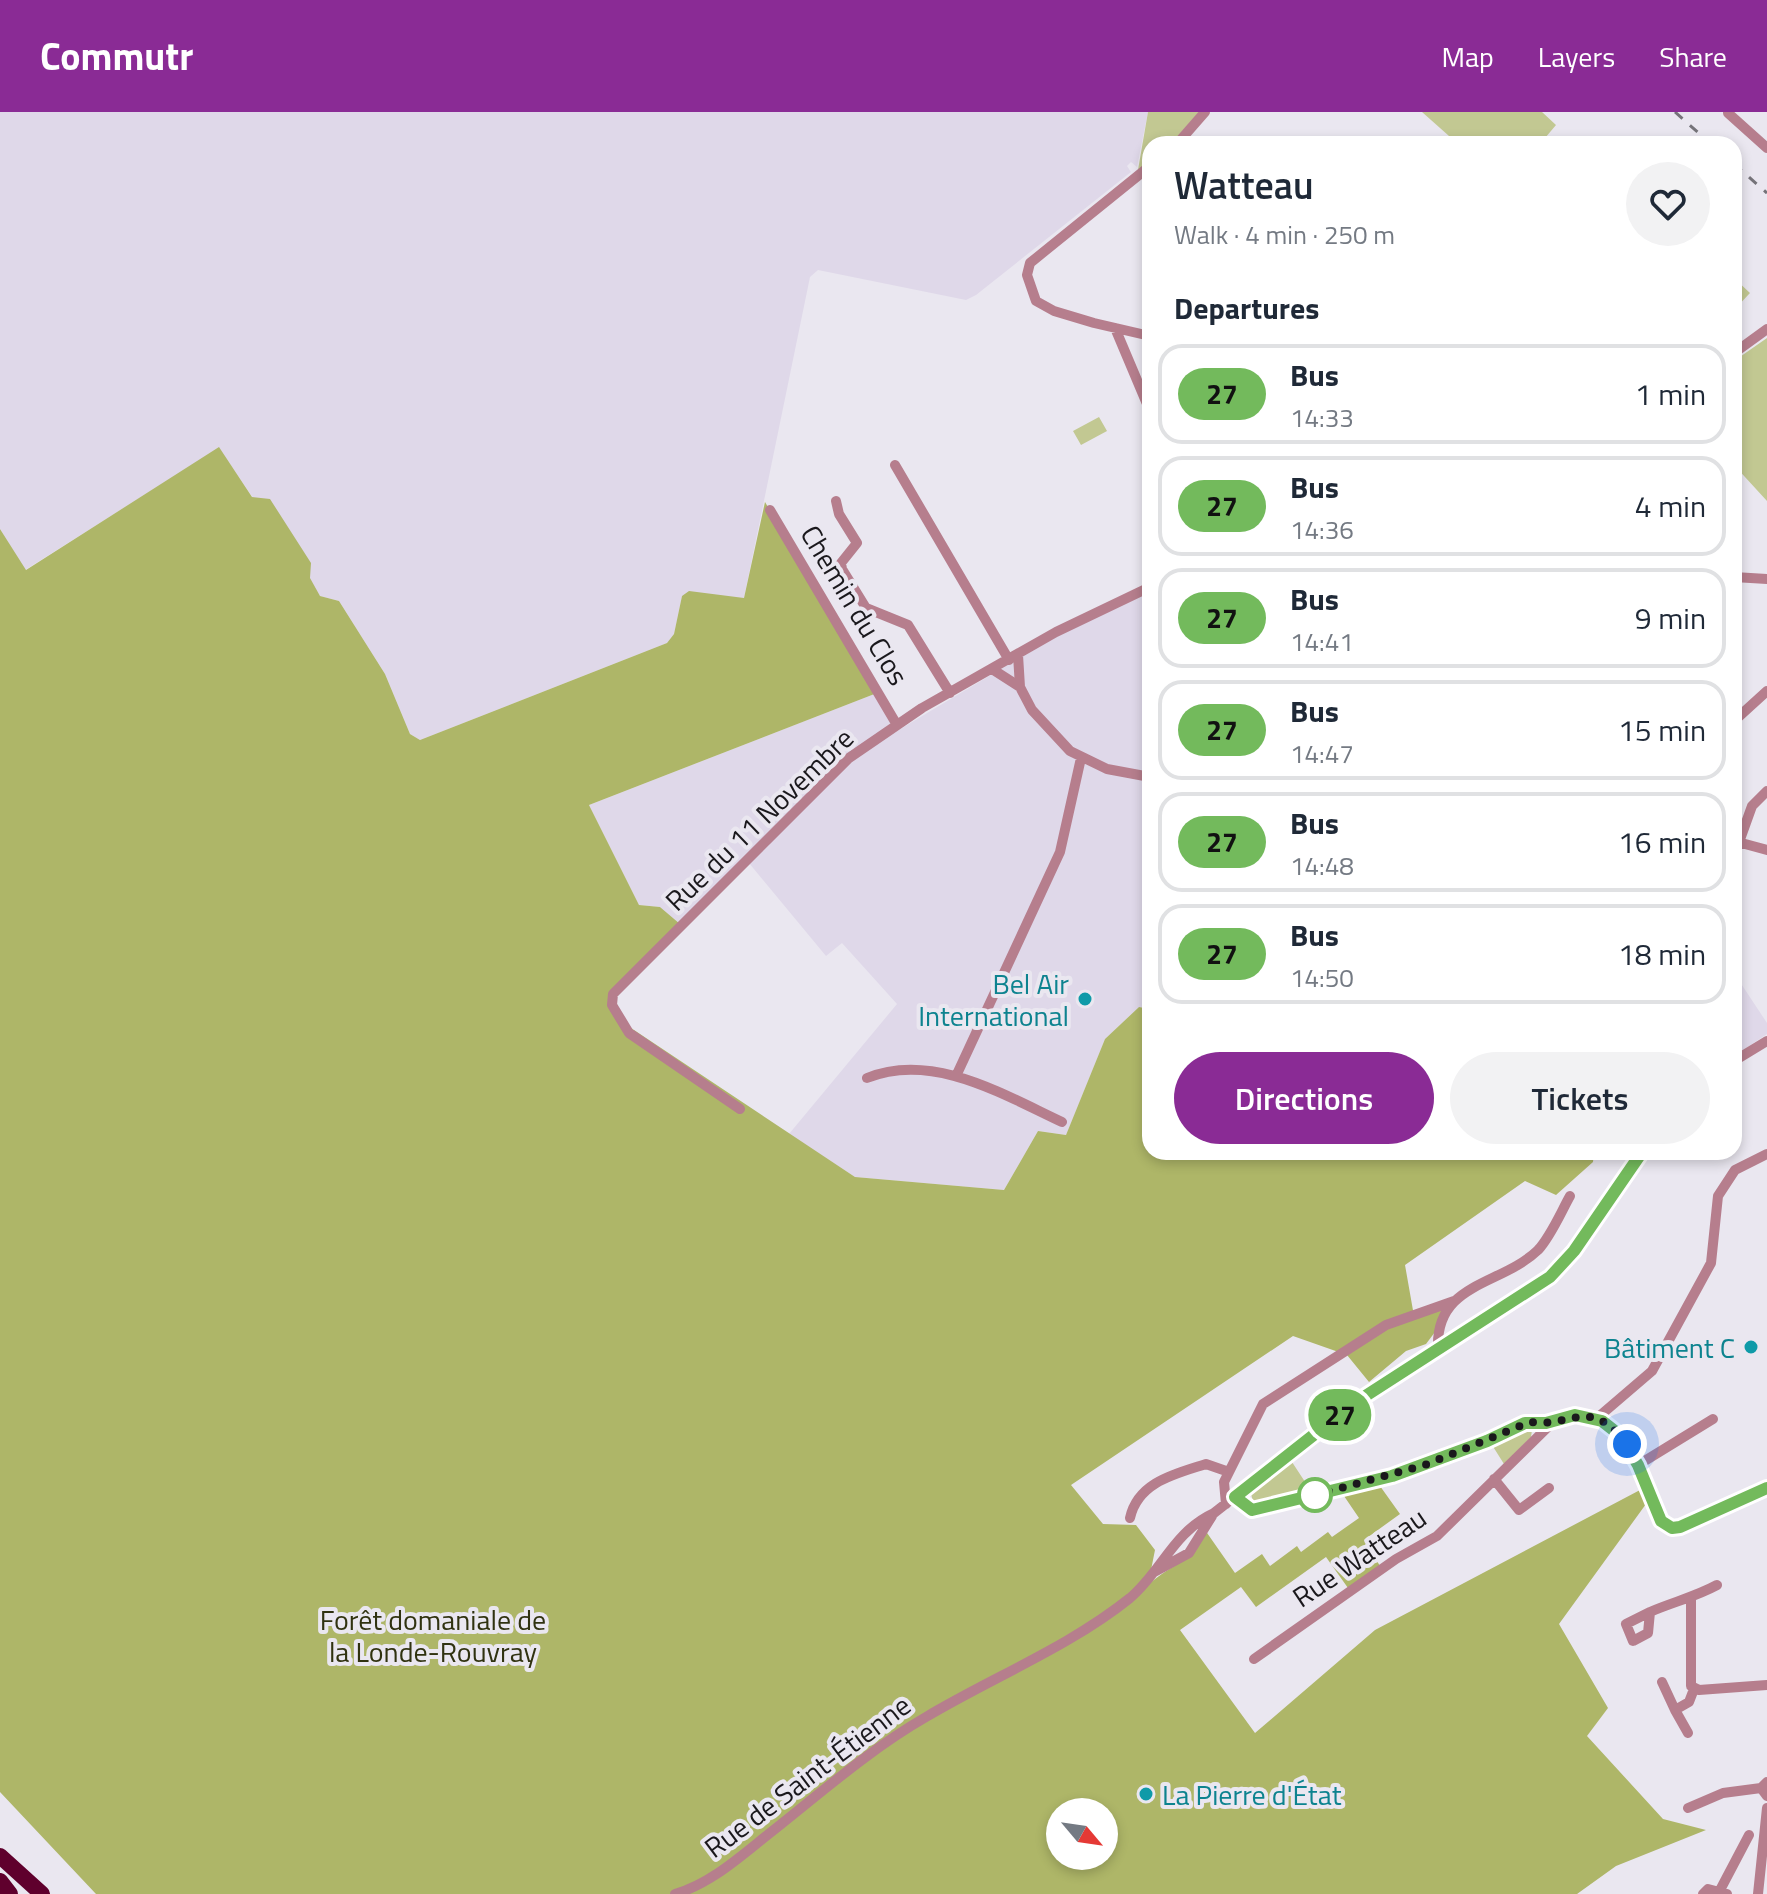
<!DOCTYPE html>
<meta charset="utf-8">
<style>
body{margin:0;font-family:"Titillium Web",sans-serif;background:#f2f2f3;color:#1f2937;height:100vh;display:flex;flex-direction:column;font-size:30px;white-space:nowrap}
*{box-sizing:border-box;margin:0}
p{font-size:26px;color:#747a83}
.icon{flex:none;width:44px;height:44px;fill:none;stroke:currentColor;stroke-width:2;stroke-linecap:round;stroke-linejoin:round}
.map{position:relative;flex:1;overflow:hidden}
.sheet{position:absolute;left:1142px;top:24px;width:600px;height:1024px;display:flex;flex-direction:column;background:#fff;border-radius:24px;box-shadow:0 4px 12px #0003}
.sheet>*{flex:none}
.badge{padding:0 16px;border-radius:26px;font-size:28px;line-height:52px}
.needle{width:52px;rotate:119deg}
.fabs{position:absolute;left:1046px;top:1686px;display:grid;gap:16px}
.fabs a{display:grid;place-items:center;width:72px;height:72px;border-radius:50%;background:#fff;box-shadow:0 4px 12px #0003;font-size:40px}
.you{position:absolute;width:40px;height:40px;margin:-20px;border:6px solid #fff;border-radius:50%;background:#1a73e8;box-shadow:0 0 0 12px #1a73e833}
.map>.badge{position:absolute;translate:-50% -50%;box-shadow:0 0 0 4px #fff}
h2{padding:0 32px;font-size:30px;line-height:72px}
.round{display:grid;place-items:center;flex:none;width:84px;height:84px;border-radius:42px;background:#f2f2f3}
.headline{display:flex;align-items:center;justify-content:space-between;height:136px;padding:0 32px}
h1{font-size:38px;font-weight:600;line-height:60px}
.button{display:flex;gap:16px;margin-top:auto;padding:16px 32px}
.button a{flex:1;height:92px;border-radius:48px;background:#8a2b95;color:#fff;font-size:32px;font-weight:600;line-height:92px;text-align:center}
.button a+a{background:#f2f2f3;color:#1f2937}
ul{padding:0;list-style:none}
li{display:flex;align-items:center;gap:24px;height:100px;margin:0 16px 12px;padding:0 16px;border:4px solid #e0e1e3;border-radius:24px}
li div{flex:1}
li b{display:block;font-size:30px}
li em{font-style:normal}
li .badge{min-width:88px;font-weight:700;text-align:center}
header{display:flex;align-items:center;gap:48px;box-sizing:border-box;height:112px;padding:0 40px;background:#8a2b95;color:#fff}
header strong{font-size:38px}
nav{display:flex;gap:44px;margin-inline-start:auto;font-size:28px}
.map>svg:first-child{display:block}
.built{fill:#dfd8e9}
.green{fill:#c2c892}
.forest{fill:#aeb668;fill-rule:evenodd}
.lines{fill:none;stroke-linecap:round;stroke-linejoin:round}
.minor{stroke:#b67e8d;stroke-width:10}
.highway{stroke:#5f002d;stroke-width:16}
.rail{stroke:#757379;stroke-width:3;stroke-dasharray:10 10;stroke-linecap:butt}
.line-casing{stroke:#fff;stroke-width:18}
.line{stroke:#73ba5c;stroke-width:12}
.walk{stroke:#1a181c;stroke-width:8;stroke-dasharray:0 14.4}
.culture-dot{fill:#0f9aa8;stroke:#eae7f0;stroke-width:3}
.stop-dot{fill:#fff;stroke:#73ba5c;stroke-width:4}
.labels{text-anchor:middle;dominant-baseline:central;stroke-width:8;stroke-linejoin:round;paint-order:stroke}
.street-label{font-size:28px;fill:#1a181c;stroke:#eae7f0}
.culture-label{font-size:28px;fill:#0d838f;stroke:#eae7f0;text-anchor:end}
.park-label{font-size:28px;fill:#303210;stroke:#eae7f0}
</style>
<header>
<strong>Commutr</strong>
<nav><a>Map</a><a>Layers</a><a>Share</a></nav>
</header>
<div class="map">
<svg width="1767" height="1782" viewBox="0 0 1767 1782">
<rect width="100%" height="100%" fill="#eae7f0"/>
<path class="built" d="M0,0H1148L1137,55L1131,50L1127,54L1131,60L976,183L966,188L818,158L810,165L744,486L682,484L674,522L667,531L420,628L410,622L385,562L339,489L320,484L219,336L25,458L0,417Z
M1150,478V897L1139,895L1105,927L1066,1023L1038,1019L1004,1078L855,1065L789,1022L897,892L842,831L826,844L744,745L680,812L660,795L639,793L589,693L877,581L897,619L1056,524Z
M1734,861L1767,911V922L1734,944Z"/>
<path class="green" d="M1148,0H1199L1171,32H1150V49L1138,58Z
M1422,0H1542L1556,13L1540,32H1458Z
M1734,166L1750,181L1734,198Z
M1767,226V389L1734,353V249Z
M1099,305L1107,319L1081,333L1073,319Z
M1526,1317L1532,1318L1531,1325L1504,1352L1492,1333Z
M1292,1350L1311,1379L1253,1389L1251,1382Z"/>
<path class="forest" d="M219,335L252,385L270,387L311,451L310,466L320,484L339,489L385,562L410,622L420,628L667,531L674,522L682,484L689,479L744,486L765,390L877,581L589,693L639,793L660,795L680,812L613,878L622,910L855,1065L1004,1078L1038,1019L1066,1023L1105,927L1139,895L1150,897V1040H1594L1593,1050L1556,1083L1525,1069L1405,1153L1414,1204L1441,1198L1444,1208L1426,1232L1406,1239L1369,1270L1347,1243L1293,1224L1071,1373L1103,1412L1136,1413L1155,1438L1148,1473C1175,1449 1189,1454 1205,1418L1235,1461L1262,1442L1270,1454L1297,1434L1301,1440L1328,1420L1332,1425L1359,1406L1344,1384L1380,1374L1400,1402L1364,1428L1380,1454L1348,1476L1326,1445L1256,1495L1241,1475L1180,1518L1255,1621L1375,1518L1640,1378L1646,1392L1559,1512L1608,1596L1587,1624L1663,1707L1706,1718L1616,1754L1577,1782H96L0,1680V417L26,458ZM1060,1700H1104V1744H1060Z"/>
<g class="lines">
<path class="minor" d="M1728,1L1767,36
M1177,32L1205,0
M1150,54L1030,151L1027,163L1036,189L1054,199L1094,211L1150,224
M1115,216L1150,299
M1734,241L1767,217
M895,353L1009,548
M836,389L839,402L857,431L841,451L842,457L866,496L908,513L950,581
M770,398L897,613
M1734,465L1767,467
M1018,543L1020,575L1032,598L1070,639L1107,657L1150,665
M992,557L1020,575
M1734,609L1767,579
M1734,729L1767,738
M1734,744L1752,694L1767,679
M1734,949L1767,929
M957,962L1060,740L1081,646
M867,966C932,939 1004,983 1062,1010
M740,997L629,921L612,893L613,882L849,646L922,596L1056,520L1150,475
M1438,1237C1435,1170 1501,1174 1538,1138C1551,1124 1561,1100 1570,1084
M1596,1307L1652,1259L1711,1151L1718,1084L1735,1058L1767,1042
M1638,1353L1713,1307
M1494,1367L1519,1398L1549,1376
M1235,1385L1252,1398L1392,1364L1465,1338L1525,1311H1546L1575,1303L1602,1309L1621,1324L1638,1353L1661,1409L1672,1416L1680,1415L1767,1376
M1226,1392L1224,1370L1263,1292L1386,1213L1454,1189
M1130,1406C1138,1370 1175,1362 1206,1352L1229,1360
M1154,1460L1189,1441L1212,1404
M1691,1487V1574L1699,1578L1767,1573
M1650,1500L1626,1512L1633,1529L1648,1521L1650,1500C1673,1490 1695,1485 1717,1473
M1254,1547L1396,1447L1437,1424L1553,1310
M1662,1570L1675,1598
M1688,1621L1675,1598L1689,1590L1694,1577
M1767,1670L1761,1676L1767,1684
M1688,1696L1723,1681L1761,1676
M1719,1780L1749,1723
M675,1782C713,1771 744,1741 775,1717C824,1678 872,1636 926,1605C993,1565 1069,1535 1130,1486C1162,1459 1173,1420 1214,1401L1353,1292L1550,1165L1574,1139L1642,1040
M1703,1782L1708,1777L1727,1782
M1758,1782L1767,1696"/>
<path class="highway" d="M0,1744L42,1782
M0,1769L10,1782"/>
<path class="rail" d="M1675,0L1711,32
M1734,52L1767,81"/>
</g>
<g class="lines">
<defs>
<path id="line" d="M1642,1040L1574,1139L1550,1165L1353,1292L1235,1385L1252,1398L1392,1364L1487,1329L1525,1311H1546L1575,1303L1602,1309L1621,1324L1638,1353L1661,1409L1672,1416L1680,1415L1767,1376"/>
</defs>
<use href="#line" class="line-casing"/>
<use href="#line" class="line"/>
<path class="walk" d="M1315,1383L1425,1353L1530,1310C1572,1316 1588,1283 1627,1332"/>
</g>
<g class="culture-dot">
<circle cx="1085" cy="887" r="8"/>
<circle cx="1751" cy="1235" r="8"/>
<circle cx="1146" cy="1682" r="8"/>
</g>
<circle class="stop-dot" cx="1315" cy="1383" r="16"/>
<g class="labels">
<g class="street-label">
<text transform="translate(855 493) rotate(59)">Chemin du Clos</text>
<text transform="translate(759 707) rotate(-44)">Rue du 11 Novembre</text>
<text transform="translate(1359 1445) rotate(-34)">Rue Watteau</text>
<text transform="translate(807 1664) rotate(-37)">Rue de Saint-Étienne</text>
</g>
<g class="culture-label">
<text x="1069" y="871">Bel Air<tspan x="1069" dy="32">International</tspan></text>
<text x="1735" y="1235">Bâtiment C</text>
<text x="1162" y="1682" text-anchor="start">La Pierre d'État</text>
</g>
<g class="park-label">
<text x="433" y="1507">Forêt domaniale de<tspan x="433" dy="32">la Londe-Rouvray</tspan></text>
</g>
</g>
</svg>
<div class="fabs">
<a><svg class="needle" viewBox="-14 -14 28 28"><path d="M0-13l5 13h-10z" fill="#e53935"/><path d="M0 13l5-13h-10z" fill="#747a83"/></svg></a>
</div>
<div class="you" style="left:1627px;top:1332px"></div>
<b class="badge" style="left:1340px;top:1303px;background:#73ba5c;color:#111">27</b>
<section class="sheet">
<div class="headline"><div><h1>Watteau</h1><p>Walk · 4 min · 250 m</p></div><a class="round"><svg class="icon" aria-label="heart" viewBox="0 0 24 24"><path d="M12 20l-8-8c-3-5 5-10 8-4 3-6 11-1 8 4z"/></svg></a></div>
<h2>Departures</h2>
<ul>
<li><span class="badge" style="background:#73ba5c;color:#111">27</span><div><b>Bus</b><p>14:33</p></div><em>1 min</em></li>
<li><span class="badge" style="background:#73ba5c;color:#111">27</span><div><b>Bus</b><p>14:36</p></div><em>4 min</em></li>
<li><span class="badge" style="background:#73ba5c;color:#111">27</span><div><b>Bus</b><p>14:41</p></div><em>9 min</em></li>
<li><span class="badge" style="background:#73ba5c;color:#111">27</span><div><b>Bus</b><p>14:47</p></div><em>15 min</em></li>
<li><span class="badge" style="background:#73ba5c;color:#111">27</span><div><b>Bus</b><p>14:48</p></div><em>16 min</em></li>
<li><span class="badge" style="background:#73ba5c;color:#111">27</span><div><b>Bus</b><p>14:50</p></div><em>18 min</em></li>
</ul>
<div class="button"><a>Directions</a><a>Tickets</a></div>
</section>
</div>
